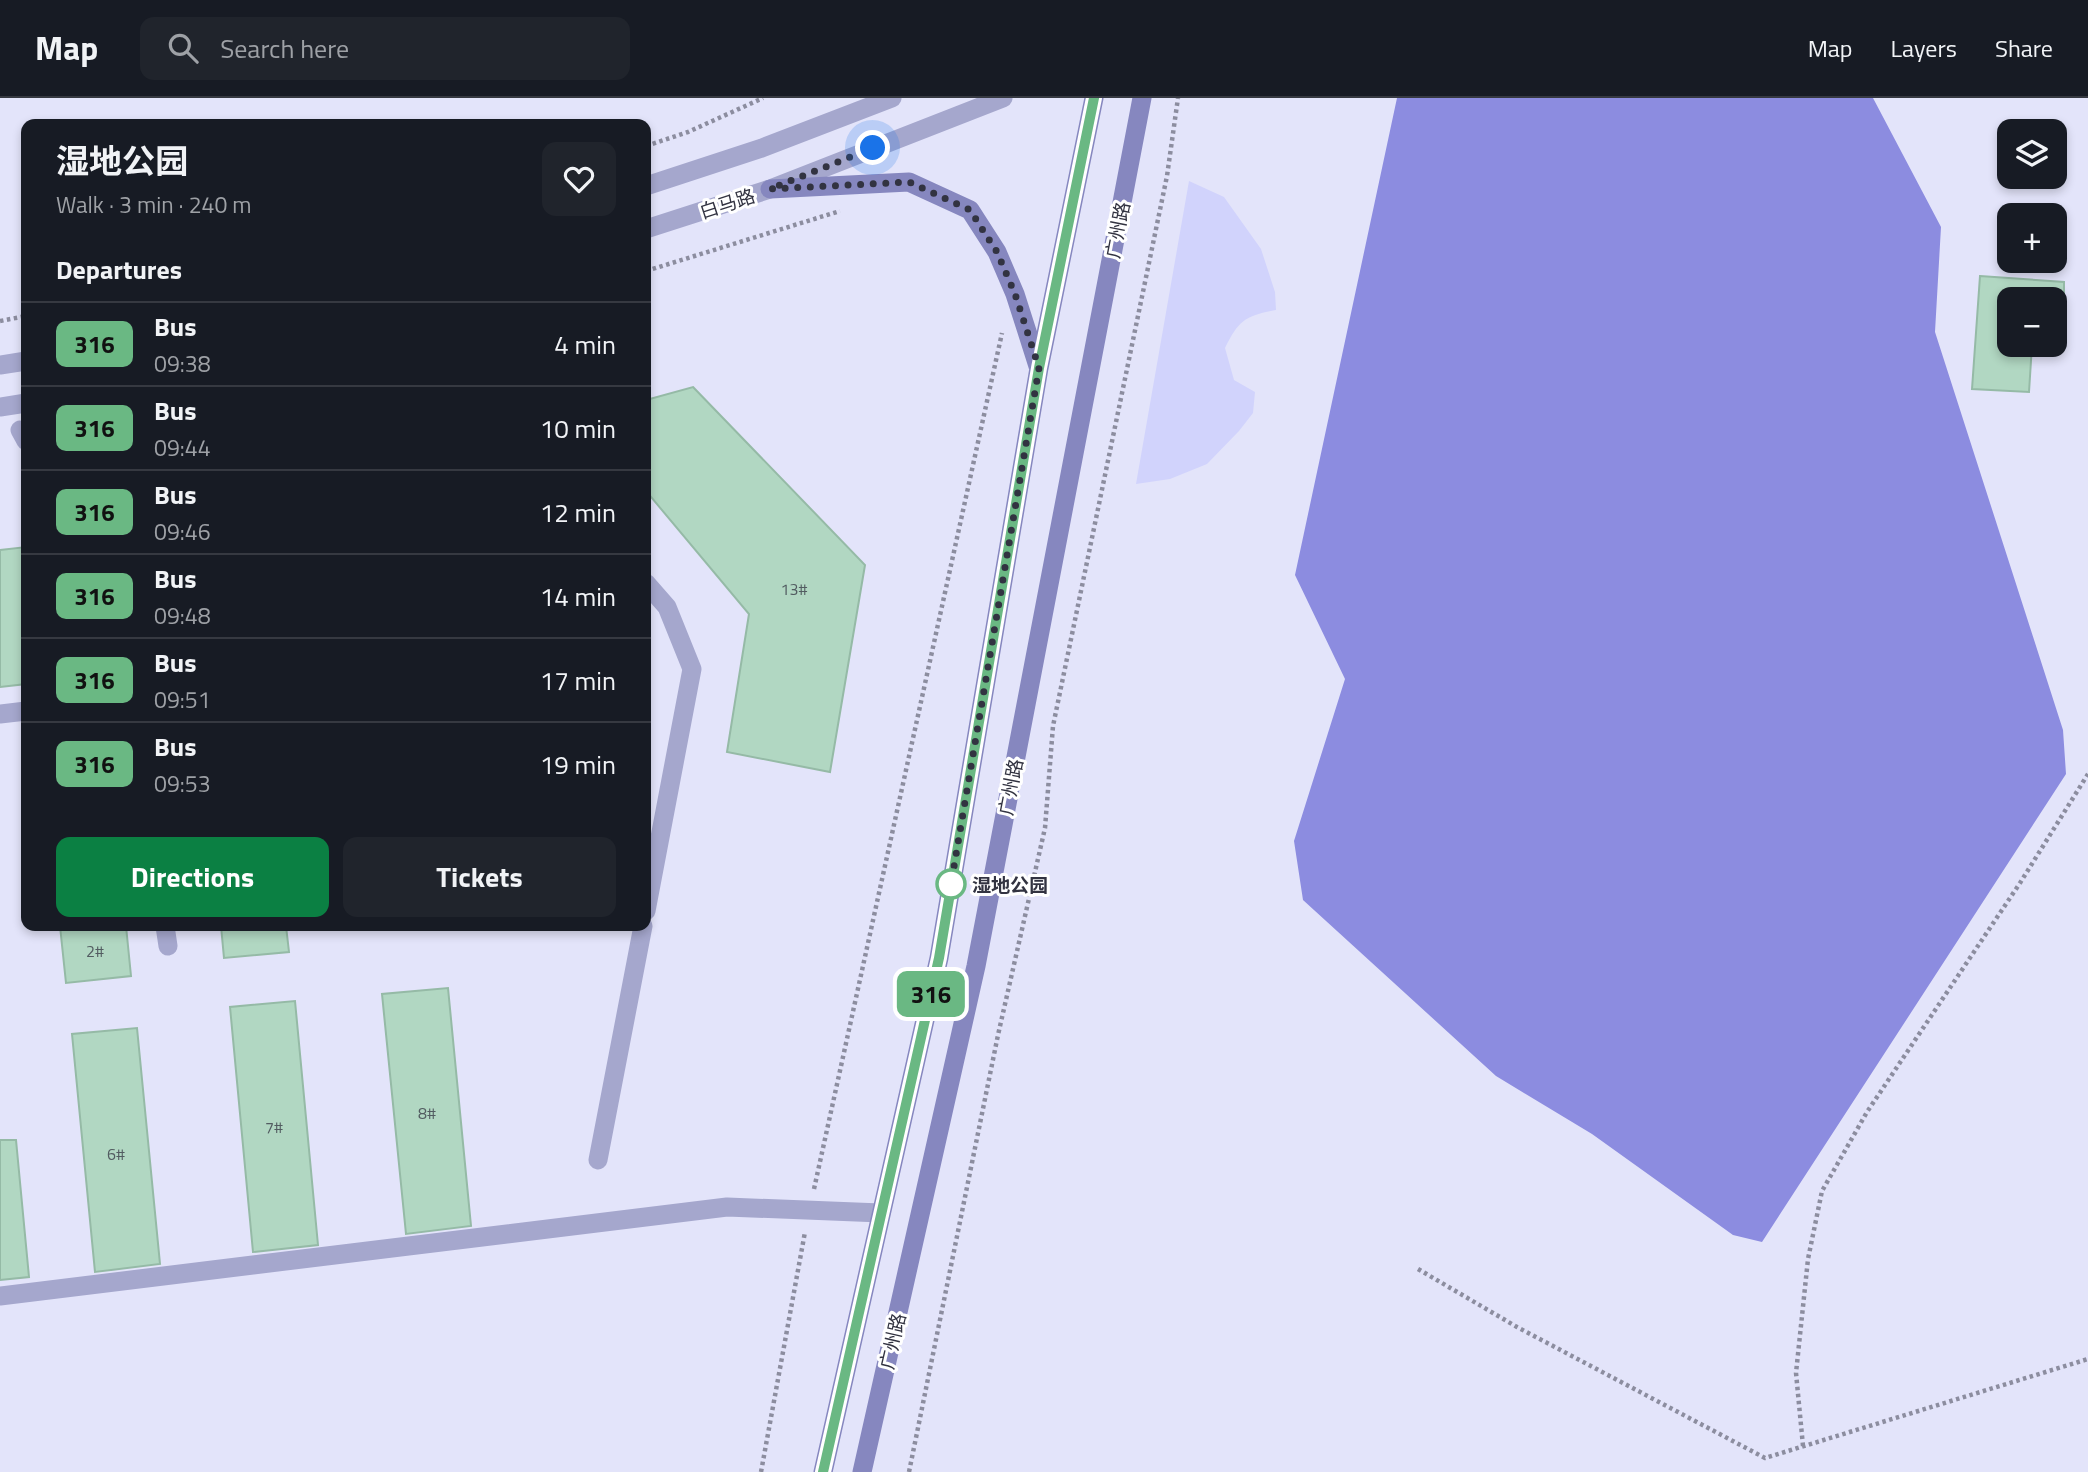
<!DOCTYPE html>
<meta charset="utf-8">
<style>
body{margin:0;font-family:"Titillium Web","Noto Sans SC",sans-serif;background:#20242c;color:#f1f3f6;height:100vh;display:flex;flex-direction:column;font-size:26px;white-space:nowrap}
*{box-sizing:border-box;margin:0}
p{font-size:23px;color:#9ea1a6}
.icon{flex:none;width:38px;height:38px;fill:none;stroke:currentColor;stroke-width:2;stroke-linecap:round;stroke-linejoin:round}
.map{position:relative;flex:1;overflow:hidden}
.details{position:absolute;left:21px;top:21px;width:630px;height:812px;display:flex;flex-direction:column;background:#171b24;border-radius:14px;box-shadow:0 4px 10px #0003}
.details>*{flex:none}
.badge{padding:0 14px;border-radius:10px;font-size:24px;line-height:46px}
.fabs{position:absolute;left:1997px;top:21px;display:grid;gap:14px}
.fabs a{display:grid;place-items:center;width:70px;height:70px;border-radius:14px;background:#171b24;box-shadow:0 4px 10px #0003;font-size:35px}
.you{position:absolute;width:35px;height:35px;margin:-18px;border:5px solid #fff;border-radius:50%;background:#1a73e8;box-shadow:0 0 0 10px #1a73e833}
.map>.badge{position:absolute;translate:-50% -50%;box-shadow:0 0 0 4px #fff}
h2{padding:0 35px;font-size:26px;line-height:63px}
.round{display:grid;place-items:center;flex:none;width:74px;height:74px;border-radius:14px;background:#20242c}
.summary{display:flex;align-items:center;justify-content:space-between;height:119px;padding:0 35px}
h1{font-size:33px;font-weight:700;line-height:52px}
.action{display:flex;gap:14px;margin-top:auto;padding:14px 35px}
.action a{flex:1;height:80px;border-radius:14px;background:#0b8043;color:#fff;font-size:28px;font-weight:700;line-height:80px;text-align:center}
.action a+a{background:#20242c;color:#f1f3f6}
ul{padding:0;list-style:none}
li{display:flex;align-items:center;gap:21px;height:84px;padding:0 35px;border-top:2px solid #363941}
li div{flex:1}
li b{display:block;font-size:26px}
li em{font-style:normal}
li .badge{min-width:77px;font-weight:700;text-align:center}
header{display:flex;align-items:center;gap:42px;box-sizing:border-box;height:98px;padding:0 35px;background:#171b24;border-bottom:2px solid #363941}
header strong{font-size:33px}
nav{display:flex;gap:38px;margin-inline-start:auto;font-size:24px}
.search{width:490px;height:63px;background:#20242c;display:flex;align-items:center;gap:18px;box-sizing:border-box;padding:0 24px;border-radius:14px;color:#9ea1a6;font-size:26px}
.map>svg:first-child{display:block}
.green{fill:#d1d3fc}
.water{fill:#8c8ce0}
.building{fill:#b1d7c2;stroke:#95baa6;stroke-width:2}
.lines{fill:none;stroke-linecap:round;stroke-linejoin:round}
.path{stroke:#8c8d9f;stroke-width:4.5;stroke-dasharray:3.5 3.5;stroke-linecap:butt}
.minor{stroke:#a5a7cd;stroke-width:19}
.tertiary{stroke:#a5a7cd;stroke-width:19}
.secondary{stroke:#8687bf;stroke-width:19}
.line-casing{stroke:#fff;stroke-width:16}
.line{stroke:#6ab883;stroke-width:10}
.walk{stroke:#323341;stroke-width:7;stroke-dasharray:0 12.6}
.stop-dot{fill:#fff;stroke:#6ab883;stroke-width:3.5}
.labels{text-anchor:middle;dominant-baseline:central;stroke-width:6;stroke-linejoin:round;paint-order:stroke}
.number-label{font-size:16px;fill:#525c61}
.street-label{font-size:19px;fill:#323341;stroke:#fff}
.stop-label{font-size:19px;font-weight:bold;fill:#323341;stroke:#fff;text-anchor:start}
</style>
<header>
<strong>Map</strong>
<div class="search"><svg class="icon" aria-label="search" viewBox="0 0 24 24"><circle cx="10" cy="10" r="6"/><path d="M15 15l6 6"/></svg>Search here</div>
<nav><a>Map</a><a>Layers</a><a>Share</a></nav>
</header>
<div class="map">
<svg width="2088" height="1374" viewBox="0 0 2088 1374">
<rect width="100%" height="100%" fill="#e3e4fa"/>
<path class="green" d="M1189,83L1224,99L1261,151L1275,194L1276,212C1245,218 1239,222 1225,250L1234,282L1255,294L1253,315L1239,333L1207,366L1170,381L1136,386Z"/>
<path class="water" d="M1397,0H1873L1941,129L1935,234L2063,632L2066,676L1762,1144L1733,1137L1592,1036L1496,978L1303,802L1294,743L1345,581L1295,477Z"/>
<path class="building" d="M1980,178L2064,184V201H2009V247H2032L2029,294L1972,291Z
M693,289L865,467L830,674L727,654L749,516L646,393V302Z
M26,449V586L0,589V452Z
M60,828H126L131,878L66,885Z
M221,828H286L289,854L224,860Z
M448,890L471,1128L406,1136L382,896Z
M295,903L318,1147L253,1154L230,909Z
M137,930L160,1166L95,1174L72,936Z
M0,1042H16L29,1179L0,1182Z"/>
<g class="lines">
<path class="path" d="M646,48L688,34L763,0
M646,173L840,113
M0,223L26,218
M814,1091L1002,235
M1418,1171L1517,1229L1765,1360L2088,1261
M1803,1348L1796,1275L1808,1161L1822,1093L1867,1014L2020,785L2088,676
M761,1374L805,1134
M909,1374L998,937L1045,730L1053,628L1167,78L1178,0"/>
<path class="minor" d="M20,332L26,343
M646,485L667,509L692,571L646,813
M0,616L26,613
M165,828L168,848
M598,1062L643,828
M0,1198L727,1109L881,1115"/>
<path class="tertiary" d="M646,88L762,50L892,0
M646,131L770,91L1003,0
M0,267L26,263
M0,309L26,305"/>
<path class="secondary" d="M770,91L909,84L970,112L997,154L1015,196L1038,268
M823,1374L939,860L1039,270L1094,0
M862,1374L976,868L1142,0"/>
</g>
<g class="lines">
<defs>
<path id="line" d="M823,1374L939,860L1039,270L1094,0"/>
</defs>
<use href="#line" class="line-casing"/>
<use href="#line" class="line"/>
<path class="walk" d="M873,50L770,91L909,84L970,112L997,154L1015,196L1039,270L951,786"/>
</g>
<circle class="stop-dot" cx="951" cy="786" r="14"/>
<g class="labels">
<g class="number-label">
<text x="794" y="491">13#</text>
<text x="95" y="853">2#</text>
<text x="427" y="1015">8#</text>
<text x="274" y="1029">7#</text>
<text x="116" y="1056">6#</text>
</g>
<g class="street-label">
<text transform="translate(727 105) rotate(-18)">白马路</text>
<text transform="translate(1117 132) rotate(-79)">广州路</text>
<text transform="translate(1010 689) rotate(-79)">广州路</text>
<text transform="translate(892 1243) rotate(-77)">广州路</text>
</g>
<g class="stop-label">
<text x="972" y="786">湿地公园</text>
</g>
</g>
</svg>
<div class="fabs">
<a><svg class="icon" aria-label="layers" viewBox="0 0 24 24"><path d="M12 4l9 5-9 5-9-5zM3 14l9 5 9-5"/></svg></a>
<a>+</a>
<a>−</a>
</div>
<div class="you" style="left:873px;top:50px"></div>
<b class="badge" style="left:931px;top:896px;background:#6ab883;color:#111">316</b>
<section class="details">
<div class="summary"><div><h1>湿地公园</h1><p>Walk · 3 min · 240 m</p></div><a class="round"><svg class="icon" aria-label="heart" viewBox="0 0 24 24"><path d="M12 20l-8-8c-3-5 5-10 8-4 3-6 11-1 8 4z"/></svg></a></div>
<h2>Departures</h2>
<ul>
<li><span class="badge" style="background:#6ab883;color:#111">316</span><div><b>Bus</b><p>09:38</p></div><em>4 min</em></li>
<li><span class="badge" style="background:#6ab883;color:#111">316</span><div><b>Bus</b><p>09:44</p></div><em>10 min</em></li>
<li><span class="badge" style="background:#6ab883;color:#111">316</span><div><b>Bus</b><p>09:46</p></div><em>12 min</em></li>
<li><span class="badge" style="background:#6ab883;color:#111">316</span><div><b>Bus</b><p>09:48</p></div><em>14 min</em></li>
<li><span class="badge" style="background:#6ab883;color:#111">316</span><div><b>Bus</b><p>09:51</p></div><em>17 min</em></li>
<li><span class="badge" style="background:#6ab883;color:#111">316</span><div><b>Bus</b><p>09:53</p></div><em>19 min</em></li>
</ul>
<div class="action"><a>Directions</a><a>Tickets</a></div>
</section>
</div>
